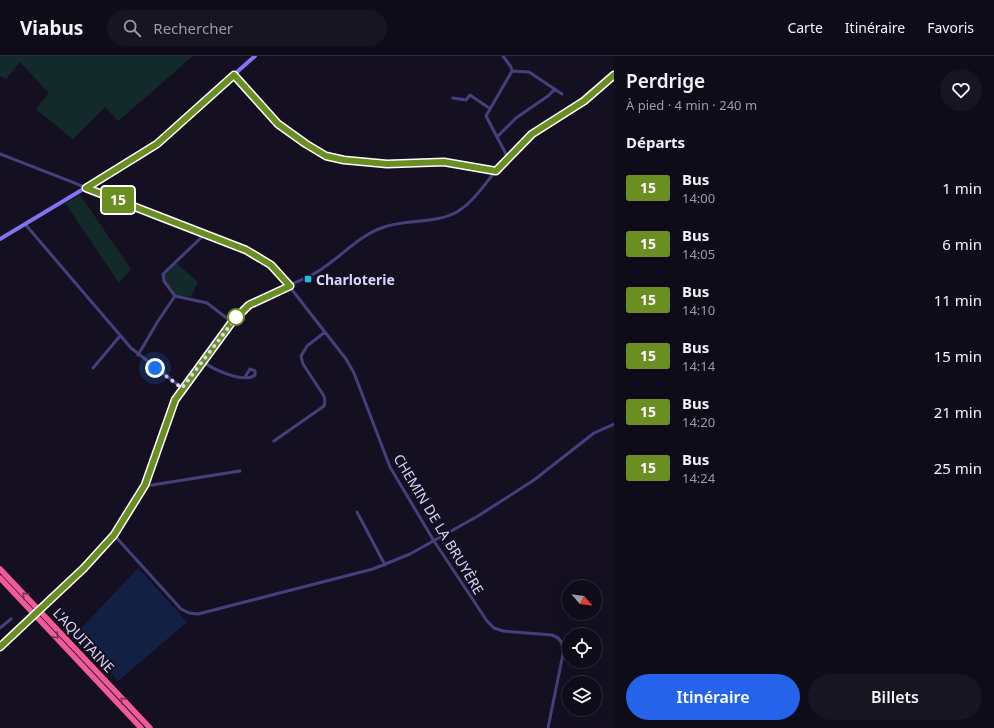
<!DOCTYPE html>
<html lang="fr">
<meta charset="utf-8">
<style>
body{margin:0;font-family:"Noto Sans",sans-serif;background:#181523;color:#f1f3f6;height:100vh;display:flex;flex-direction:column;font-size:15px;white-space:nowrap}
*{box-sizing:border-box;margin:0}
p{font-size:13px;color:#9b9ba2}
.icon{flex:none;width:22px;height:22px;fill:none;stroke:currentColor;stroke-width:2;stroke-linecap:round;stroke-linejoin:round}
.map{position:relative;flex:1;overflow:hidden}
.details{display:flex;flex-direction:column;background:#0f0c1a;width:380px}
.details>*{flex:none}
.badge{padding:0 8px;border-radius:3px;font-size:14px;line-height:26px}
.needle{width:26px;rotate:118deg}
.controls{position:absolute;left:562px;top:524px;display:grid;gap:8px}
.controls a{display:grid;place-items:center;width:40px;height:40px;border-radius:50%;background:#0f0c1a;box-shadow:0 4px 16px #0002,0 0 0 1px #2f2c39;font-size:20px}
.you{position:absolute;width:20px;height:20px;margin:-10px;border:3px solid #fff;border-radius:50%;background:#1a73e8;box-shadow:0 0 0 6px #1a73e833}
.map>.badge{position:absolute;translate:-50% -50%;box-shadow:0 0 0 2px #fff}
h2{padding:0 12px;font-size:15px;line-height:36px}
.round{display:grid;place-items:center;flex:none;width:42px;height:42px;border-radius:21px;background:#181523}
.headline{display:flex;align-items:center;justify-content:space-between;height:68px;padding:0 12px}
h1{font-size:19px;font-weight:600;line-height:30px}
.action{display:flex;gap:8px;margin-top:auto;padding:8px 12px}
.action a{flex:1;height:46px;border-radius:24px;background:#2563eb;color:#fff;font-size:16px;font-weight:600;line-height:46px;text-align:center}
.action a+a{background:#181523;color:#f1f3f6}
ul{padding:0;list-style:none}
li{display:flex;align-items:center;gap:12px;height:56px;padding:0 12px}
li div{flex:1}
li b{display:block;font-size:15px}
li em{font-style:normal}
li .badge{min-width:44px;font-weight:700;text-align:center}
header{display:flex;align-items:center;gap:24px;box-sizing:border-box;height:56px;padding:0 20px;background:#0f0c1a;border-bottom:1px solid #2f2c39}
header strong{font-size:19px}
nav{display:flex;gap:22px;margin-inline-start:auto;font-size:14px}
.search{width:280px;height:36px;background:#181523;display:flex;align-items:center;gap:10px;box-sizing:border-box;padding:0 14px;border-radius:22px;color:#9b9ba2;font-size:15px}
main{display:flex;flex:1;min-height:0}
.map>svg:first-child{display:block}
.green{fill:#132a2b}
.water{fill:#122143}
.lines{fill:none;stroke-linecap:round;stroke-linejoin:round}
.minor{stroke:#463f7c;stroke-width:3}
.secondary{stroke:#8174f2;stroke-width:4}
.motorway{stroke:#f05a96;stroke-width:5.5}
.minor-bridge{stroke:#463f7c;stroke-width:3}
.oneway{stroke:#773156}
.line-casing{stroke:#fff;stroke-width:9}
.line{stroke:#6b8e23;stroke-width:6}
.walk{stroke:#dcd4fb;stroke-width:4;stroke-dasharray:0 7.2}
.poi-dot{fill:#15c0e6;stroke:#141022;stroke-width:1.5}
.stop-dot{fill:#fff;stroke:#6b8e23;stroke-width:2}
.labels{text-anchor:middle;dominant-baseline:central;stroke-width:4;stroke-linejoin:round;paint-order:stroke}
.poi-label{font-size:14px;font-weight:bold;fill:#dcd4fb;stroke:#141022;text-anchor:start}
.street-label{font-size:14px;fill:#dcd4fb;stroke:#141022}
</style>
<header>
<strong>Viabus</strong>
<div class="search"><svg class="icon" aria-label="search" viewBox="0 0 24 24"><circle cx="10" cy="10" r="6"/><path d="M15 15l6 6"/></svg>Rechercher</div>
<nav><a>Carte</a><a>Itinéraire</a><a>Favoris</a></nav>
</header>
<main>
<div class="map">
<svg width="614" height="672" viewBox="0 0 614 672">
<rect width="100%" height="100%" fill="#141022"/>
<path class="green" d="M0,0H193L118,65L105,51L73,83L36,53L49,37L20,6L6,23L0,20Z
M80,139L131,213L119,227L65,147Z
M176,207L198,226L191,241L176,239L164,223L165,217Z"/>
<path class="water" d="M138,512L187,566L118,625L75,579Z"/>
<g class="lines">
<path class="minor" d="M503,0L511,11L512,15L486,60L508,102
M512,15L529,16L562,38
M234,19L278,68L306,88L326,99L344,104L387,108L444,106L496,115
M453,42L466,44L470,39L489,52
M497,81L516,62L548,40L555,33
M0,98L246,194L263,204L282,221L346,303L354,317L390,411L434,485L487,565L494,572L503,575L552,579C561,582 564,589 563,598L548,672
M25,168L131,292L182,332
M175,240L207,247L232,266
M138,299L158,265L175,240L164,225L163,218L205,178
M202,305C212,313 244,328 255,319V315L250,313L245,321
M93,312L120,280
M274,385L324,350L325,345L324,340L303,308L301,300L307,290L325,276
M145,429H152L240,415
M357,456L385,509
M114,479L181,553L189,557L198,558L373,513L410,498L478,460L534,424L594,377L614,368
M45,549L93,503L122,466L148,423L175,344L241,255C262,237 293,230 317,216C339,203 359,179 384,171C407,163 433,168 455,157C472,148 483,130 495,116C511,97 529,79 550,65C573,51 595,39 614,19
M0,572L11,563
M0,591L28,564"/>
<path class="secondary" d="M0,183L150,93L255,0"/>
<path class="motorway" d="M0,513L150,672
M0,522L141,672"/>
<path class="minor-bridge" d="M28,564L45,549"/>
</g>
<defs><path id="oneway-chevron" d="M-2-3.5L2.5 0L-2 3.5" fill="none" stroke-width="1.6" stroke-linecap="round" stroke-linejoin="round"/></defs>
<g class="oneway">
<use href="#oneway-chevron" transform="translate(25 539) rotate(-133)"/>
<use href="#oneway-chevron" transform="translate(56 580) rotate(47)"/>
<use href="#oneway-chevron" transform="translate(123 644) rotate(-133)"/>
</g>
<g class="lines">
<defs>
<path id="line" d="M0,591L84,512L114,479L145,429L175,344L232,266L249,249L290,230L271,209L246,194L86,132L157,88L234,19L278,68L306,88L326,100L344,104L387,108L444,106L496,115L532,78L584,45L614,19"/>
</defs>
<use href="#line" class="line-casing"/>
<use href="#line" class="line"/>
<path class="walk" d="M155,312L182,332L238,259L236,261"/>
</g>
<rect class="poi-dot" x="304" y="219" width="8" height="8" rx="2"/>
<circle class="stop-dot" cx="236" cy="261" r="8"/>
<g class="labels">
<g class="poi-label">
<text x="316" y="223">Charloterie</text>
</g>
<g class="street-label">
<text transform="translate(439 468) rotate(59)">CHEMIN DE LA BRUYÈRE</text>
<text transform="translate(84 584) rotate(47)">L'AQUITAINE</text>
</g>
</g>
</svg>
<div class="controls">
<a><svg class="needle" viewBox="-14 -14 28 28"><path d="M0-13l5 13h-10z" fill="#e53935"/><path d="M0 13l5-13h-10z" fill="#9b9ba2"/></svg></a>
<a><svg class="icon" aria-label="locate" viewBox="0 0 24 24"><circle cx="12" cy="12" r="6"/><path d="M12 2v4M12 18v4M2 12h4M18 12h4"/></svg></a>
<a><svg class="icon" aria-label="layers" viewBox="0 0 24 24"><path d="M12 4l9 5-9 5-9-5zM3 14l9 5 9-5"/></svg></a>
</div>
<div class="you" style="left:155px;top:312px"></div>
<b class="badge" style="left:118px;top:144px;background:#6b8e23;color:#fff">15</b>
</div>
<section class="details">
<div class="headline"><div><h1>Perdrige</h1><p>À pied · 4 min · 240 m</p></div><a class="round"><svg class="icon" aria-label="heart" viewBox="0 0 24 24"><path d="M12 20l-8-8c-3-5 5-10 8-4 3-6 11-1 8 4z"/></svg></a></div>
<h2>Départs</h2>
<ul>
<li><span class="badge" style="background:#6b8e23;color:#fff">15</span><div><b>Bus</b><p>14:00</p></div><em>1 min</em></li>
<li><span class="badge" style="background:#6b8e23;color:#fff">15</span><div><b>Bus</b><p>14:05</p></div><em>6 min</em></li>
<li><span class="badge" style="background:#6b8e23;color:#fff">15</span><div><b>Bus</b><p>14:10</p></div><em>11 min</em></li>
<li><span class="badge" style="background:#6b8e23;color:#fff">15</span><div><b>Bus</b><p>14:14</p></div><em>15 min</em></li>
<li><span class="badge" style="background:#6b8e23;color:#fff">15</span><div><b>Bus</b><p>14:20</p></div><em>21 min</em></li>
<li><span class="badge" style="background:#6b8e23;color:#fff">15</span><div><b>Bus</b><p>14:24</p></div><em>25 min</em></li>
</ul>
<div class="action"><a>Itinéraire</a><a>Billets</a></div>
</section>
</main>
